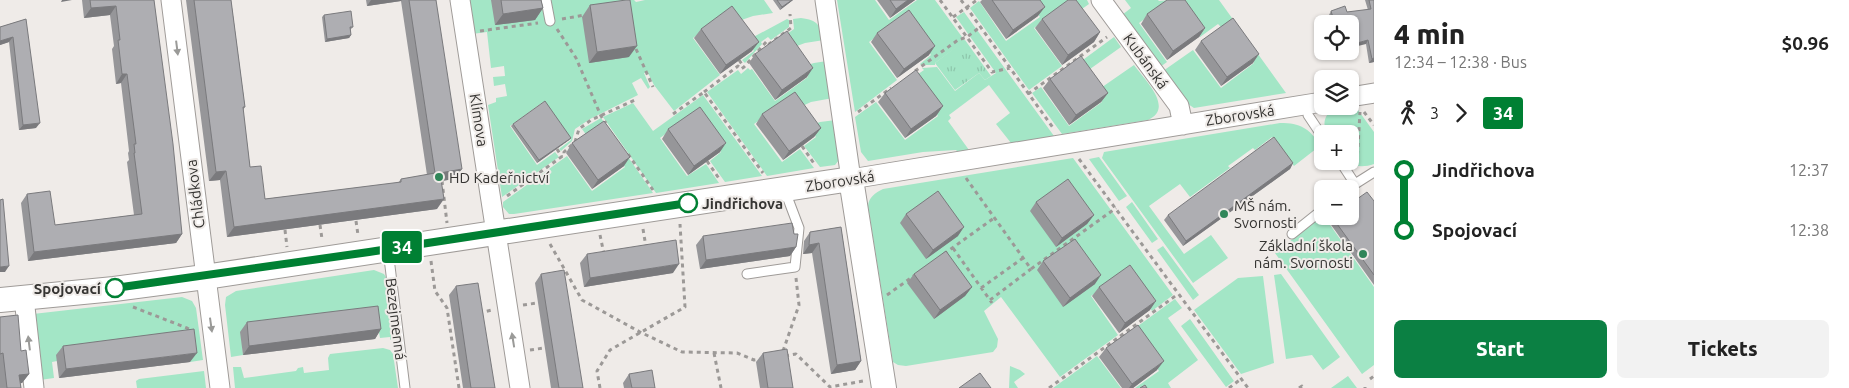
<!DOCTYPE html>
<meta charset="utf-8">
<style>
body{margin:0;font-family:Ubuntu,sans-serif;background:#f2f2f2;color:#222;height:100vh;display:flex;flex-direction:column;font-size:19px;white-space:nowrap}
*{box-sizing:border-box;margin:0}
p{font-size:16px;color:#767676}
.icon{flex:none;width:28px;height:28px;fill:none;stroke:currentColor;stroke-width:2;stroke-linecap:round;stroke-linejoin:round}
.map{position:relative;flex:1;overflow:hidden}
.details{display:flex;flex-direction:column;background:#fff;width:475px}
.details>*{flex:none}
.badge{padding:0 10px;border-radius:4px;font-size:18px;line-height:32px}
.tools{position:absolute;left:1314px;top:15px;display:grid;gap:10px}
.tools a{display:grid;place-items:center;width:45px;height:45px;border-radius:8px;background:#fff;box-shadow:0 1px 4px #0004;font-size:25px}
.map>.badge{position:absolute;translate:-50% -50%;box-shadow:0 0 0 2px #fff}
.legs{display:flex;align-items:center;gap:8px;height:55px;padding:0 20px;font-size:16px}
.legs p{margin-inline-start:auto}
.headline{display:flex;align-items:center;justify-content:space-between;height:85px;padding:0 20px}
h1{font-size:28px;font-weight:800;line-height:38px}
.action{display:flex;gap:10px;margin-top:auto;padding:10px 20px}
.action a{flex:1;height:58px;border-radius:8px;background:#0b8043;color:#fff;font-size:20px;font-weight:800;line-height:58px;text-align:center}
.action a+a{background:#f2f2f2;color:#222}
ul{padding:0 20px;list-style:none}
li{display:flex;align-items:center;gap:18px;height:60px;font-size:19px}
li i{display:grid;place-items:center;width:8px;height:100%;margin:0 6px;background:currentColor}
li i::after{content:'';width:12px;height:12px;margin:-6px;border:4px solid;border-radius:50%;background:#fff}
li p{margin-inline-start:auto}
li:first-child i{background:linear-gradient(#0000 50%,currentColor 0)}
li:last-child i{background:linear-gradient(currentColor 50%,#0000 0)}
main{display:flex;flex:1;min-height:0}
.map>svg:first-child{display:block}
.grass{fill:#a3e6c6}
.park{fill:url(#park-tufts)}
.lines{fill:none;stroke-linecap:round;stroke-linejoin:round}
.service-casing{stroke:#9f9b98;stroke-width:11}
.minor-casing{stroke:#9f9b98;stroke-width:21}
.tertiary-casing{stroke:#9f9b98;stroke-width:26}
.path{stroke:#9c9997;stroke-width:3;stroke-dasharray:4 4;stroke-linecap:butt}
.service{stroke:#fff;stroke-width:9}
.minor{stroke:#fff;stroke-width:19}
.tertiary{stroke:#fff;stroke-width:24}
.wall{fill:#969699}
.shaded-wall{fill:#7a7a7d}
.building{fill:#aeaeb2;stroke:#7a7a7d}
.oneway{fill:#9a9a98}
.line-1-casing{stroke:#fff;stroke-width:11}
.line-1{stroke:#008033;stroke-width:8}
.poi-dot{fill:#308659;stroke:#efebe8;stroke-width:2}
.stop-1-dot{fill:#fff;stroke:#008033;stroke-width:2.5}
.labels{text-anchor:middle;dominant-baseline:central;stroke-width:4;stroke-linejoin:round;paint-order:stroke}
.street-label{font-size:15px;fill:#353432;stroke:#efebe8}
.poi-label{font-size:15px;fill:#353432;stroke:#efebe8;text-anchor:start}
.stop-label{font-size:15px;font-weight:bold;fill:#353432;stroke:#efebe8;text-anchor:start}
</style>
<main>
<div class="map">
<svg width="1374" height="388" viewBox="0 0 1374 388">
<defs>
<pattern id="park-tufts" width="24" height="20" patternUnits="userSpaceOnUse" patternTransform="scale(1.25)"><rect width="24" height="20" fill="#a3e6c6"/><path d="M3 7l-1-3M5 7V3M7 7l1-3M15 17l-1-3M17 17v-4M19 17l1-3" fill="none" stroke="#8dc6ab"/></pattern>
</defs>
<rect width="100%" height="100%" fill="#efebe8"/>
<path class="grass" d="M467,0H634L636,2L645,0H764L773,13L753,16L733,23L726,13L693,38L720,75L674,111L654,85L648,73H644L650,87L648,89L641,78L632,83L638,95L590,119L575,129L572,141L561,151L559,149L571,140L543,102L510,126L537,165L555,152L559,157L502,197L488,105L496,102V98L507,96L505,84L494,86L493,77L505,76L504,66L491,68L487,32L472,34Z
M837,0H875L889,20L917,0H935L965,41L935,63V65H921L920,64L931,55L902,18L869,42L897,80L855,112Z
M1028,0H1087L1089,4L1075,14L1067,4L1034,28L1062,66L1029,90L970,8L979,1L1006,41L1040,17Z
M1125,0H1158L1159,1L1171,0L1139,23L1167,62L1160,67L1122,15L1131,8Z
M1174,0H1219L1286,93L1194,108L1185,102L1163,71L1193,50L1221,88L1254,63L1227,25L1222,28L1218,24L1200,37Z
M964,12L1054,136L1011,143L996,124L1010,113L989,85L949,115L951,118L948,121L969,150L958,152L956,150L923,152L868,161L861,152L855,117L876,102L905,140L938,116L911,79L924,70L922,68L937,67L955,91L979,73L985,80L996,73L956,17Z
M801,18C818,20 820,25 824,40L805,43L789,49L780,39L794,29L793,19Z
M787,19L789,20V27L771,40L768,37L761,42L762,44L745,63L742,60L754,51L746,41Z
M1114,37L1121,47L1083,74L1076,65Z
M827,61L833,98L811,102L796,109L788,99L754,124L782,162L800,149L814,168L767,176L707,92L738,70L741,74L748,68L750,70L752,69L775,101L808,77L801,67L814,63Z
M1134,65C1144,79 1175,108 1148,120L1062,134L1032,93L1041,87L1069,126L1102,102L1095,92Z
M703,95L762,176L725,182L710,161L721,152L693,114L660,138L687,176L706,164L719,183L656,193L603,117L633,103L653,131Z
M1358,110L1374,132V164C1365,167 1356,168 1348,161H1350V134H1328C1324,127 1323,122 1327,115Z
M601,118L653,193L514,214H509L503,207V202L567,156L592,191L625,167L598,129L587,136L582,129Z
M836,120L839,160L835,165L820,167L804,146L816,137L808,127L820,122Z
M1280,123C1301,123 1308,128 1321,145L1294,166L1272,137L1255,150L1253,148L1228,166L1230,168L1190,197L1180,184L1149,206L1184,254L1211,235L1228,258L1193,283L1102,158L1104,152Z
M1099,157L1127,196L1119,201L1089,159Z
M1073,158L1173,295L1152,311L1124,272L1091,296L1118,335L1060,377L1001,297L984,311L998,339L997,347L993,352L906,366L898,365L893,362L868,206C869,197 875,193 883,189Z
M1132,202L1158,239L1152,243L1126,207Z
M1322,216H1336L1328,222L1374,287V365L1362,374L1275,253Z
M1163,246L1199,295L1193,300L1157,250Z
M374,270L384,274L387,279L395,335L390,340V337L380,338L377,321L241,332L243,355L231,357L225,305L226,297L236,291Z
M1281,274L1340,357L1323,370L1312,355L1286,359L1274,275Z
M1263,276L1274,363L1241,374L1194,310L1238,278Z
M182,297L192,301L196,308L203,360L190,362L188,339L57,355V361L52,362L54,378L40,380L33,314Z
M1175,299L1182,308L1168,318L1198,360L1168,383L1171,388H1135L1159,371L1131,331Z
M1190,319L1234,381L1226,387L1181,326Z
M383,348L390,350L393,354L398,388H235L233,367H241L244,378L296,371L298,368L303,367L304,373L329,370L328,358L330,354Z
M1097,356L1121,388H1053Z
M1010,366L1020,370L1025,374L1014,382L1018,388H1009Z
M204,371L206,388H137L136,381L139,379Z
M1348,376L1357,388H1331Z"/>
<path class="park" d="M965,40L991,76L985,80L979,73L955,90L935,63Z"/>
<g class="lines">
<defs>
<path id="service" d="M546,0L550,21
M1308,115L1322,136
M1340,161L1355,184L1350,189
M1355,184L1374,172
M1292,234L1322,210
M388,250L405,388
M747,274L795,267L799,228L785,191"/>
<path id="minor" d="M171,0L220,388
M460,0L520,388
M825,0L851,179L1322,102
M1101,0L1179,106L1183,125
M1350,97L1374,93
M24,298L34,388"/>
<path id="tertiary" d="M0,300L114,289L205,277L851,179L884,388"/>
</defs>
<use href="#service" class="service-casing"/>
<use href="#minor" class="minor-casing"/>
<use href="#tertiary" class="tertiary-casing"/>
<path class="path" d="M940,0L992,72L1010,68
M961,0L1054,129
M953,17L977,0
M562,19L585,15
M557,29L576,58L601,116L606,123
M480,31L538,23
M636,49L653,87
M739,60L744,67
M915,71L958,40L967,37L980,27
M704,92L738,66L741,69L744,67L767,41L769,44L791,28L790,14
M1028,94L1107,37
M858,112L891,88
M1364,112L1374,125
M673,114L704,92L763,173
M802,146L815,165
M557,149L562,157
M628,154L653,190
M1079,159L1248,388
M707,161L720,180
M1357,163L1360,112
M966,178L1031,269L1116,208
M442,181L447,223
M507,196L564,155V152L575,142L579,129L591,120L635,100
M356,221L358,235
M320,225L322,239
M643,229L646,247
M285,230L287,247
M600,235L604,254
M550,244L582,300L640,332L682,352L737,353L754,360L762,359
M953,248L992,303
M944,254L994,218
M431,261L435,291L447,308L459,388
M981,288L1023,258
M887,295L915,275
M990,300L1031,269
M523,305L537,303
M133,307L187,328L192,331
M479,313L492,310
M530,350L544,348
M783,351L799,305L796,278
M714,353L721,388
M785,356L796,354L830,387L863,381
M1370,379L1374,376
M1365,387V388
M600,388L597,371L610,350L685,307L680,224
M1049,388L1178,294
M1229,388L1241,379
M1299,388L1302,386L1304,388"/>
<use href="#service" class="service"/>
<use href="#minor" class="minor"/>
<use href="#tertiary" class="tertiary"/>
</g>
<path class="wall" d="M82,0H154L182,234L176,243L28,261L21,203L27,194L55,225L134,215L127,162L129,160L128,153L129,151L121,83L116,84L112,49L114,46L110,15L84,18Z
M186,0H231L245,107L243,110L250,167L265,199L398,183L401,179L427,175L401,1L367,6L366,0H436L455,179L441,181L437,209L227,237L220,180L209,181Z
M491,0H541L543,8L535,20L495,25Z
M773,0H793L780,10Z
M877,0H915L890,18Z
M982,0H1040L1038,16L1006,39L980,2Z
M1365,0H1374V62L1369,63L1366,44L1350,24H1331L1329,15L1331,11L1347,12L1368,10Z
M590,5L629,57L589,63L582,17Z
M1147,14L1205,28L1199,37L1167,60L1141,24Z
M324,15L353,27L350,30L351,35L349,38L325,42L322,17Z
M26,19L36,128L19,130L9,42L0,45V27Z
M1042,19L1100,32L1094,42L1062,65L1035,28Z
M701,29L752,51L720,74L694,38Z
M877,33L929,55L897,78L871,42Z
M1201,41L1253,63L1221,86L1195,50Z
M755,54L807,77L775,100L749,63Z
M1050,79L1108,93L1101,102L1069,125L1043,88Z
M885,93L943,106L936,116L905,138L878,102Z
M762,114L821,128L814,137L783,160L756,124Z
M513,124L571,138L569,140L537,163L511,126Z
M668,129L720,152L688,175L662,139Z
M572,143L624,166L592,189L566,153Z
M1293,163L1290,169L1183,246L1164,220L1168,215Z
M1374,201V285L1329,222L1333,216Z
M1036,202L1094,215L1087,224L1056,247L1030,211Z
M906,214L958,236L926,259L900,223Z
M841,227L861,361L855,370L831,374L812,253L803,254L804,241L810,232Z
M703,236L796,247L790,256L700,269L696,245Z
M587,254L673,273L584,287L580,263Z
M1043,261L1095,284L1063,307L1037,270Z
M541,274L583,388H551L535,283Z
M914,274L972,287L965,296L934,319L907,283Z
M456,286L495,388H463L449,295Z
M1099,287L1150,310L1119,333L1092,296Z
M0,317L21,351L29,374L22,383H20L21,388H0Z
M247,322L381,329L375,339L243,355L240,332Z
M63,346L190,362L59,378L56,355Z
M1106,348L1157,370L1133,388H1122L1099,357Z
M763,353L793,388H760L756,362Z
M629,374L655,388H624L623,383Z"/>
<path class="shaded-wall" d="M62,0H72L61,2Z
M371,0H402L401,1L367,6Z
M792,0H793L780,10L782,7Z
M908,0H915L890,18L896,9Z
M116,6L110,15L84,18L91,8Z
M1045,7L1038,16L1006,39L1013,30Z
M543,8L535,20L495,25L503,14Z
M1205,28L1199,37L1167,60L1173,51Z
M1100,32L1094,42L1062,65L1068,55Z
M351,35L349,38L325,42L327,39Z
M13,37L9,42L0,45V41Z
M1368,40L1366,44L1350,48V45Z
M759,42L752,51L720,74L726,65Z
M637,46L629,57L589,63L597,52Z
M935,46L929,55L897,78L904,69Z
M1259,54L1253,63L1221,86L1227,77Z
M1374,58V62L1369,63L1372,59Z
M813,68L807,77L775,100L782,90Z
M122,74H127L121,83L116,84Z
M1108,93L1101,102L1069,125L1076,115Z
M943,106L936,116L905,138L911,129Z
M40,123L36,128L19,130L23,125Z
M821,128L814,137L783,160L789,151Z
M571,138L569,140L537,163L539,160Z
M726,143L720,152L688,175L694,166Z
M630,157L624,166L592,189L598,180Z
M1293,163L1290,169L1183,246L1186,241Z
M462,169L455,179L433,182L440,173Z
M226,171L220,180L209,181L216,172Z
M444,199L437,209L227,237L234,227Z
M1094,215L1087,224L1056,247L1062,238Z
M964,227L958,236L926,259L933,250Z
M182,234L176,243L28,261L34,252Z
M819,243L812,253L803,254L809,245Z
M796,247L790,256L700,269L706,260Z
M679,264L673,273L584,287L590,278Z
M9,266L5,272H0V267Z
M1101,275L1095,284L1063,307L1070,298Z
M972,287L965,296L934,319L940,310Z
M1156,301L1150,310L1119,333L1125,323Z
M381,329L375,339L243,355L249,346Z
M197,353L190,362L59,378L66,369Z
M861,361L855,370L831,374L837,365Z
M1164,361L1157,370L1133,388H1129L1132,384Z
M29,374L22,383L13,384L19,375Z"/>
<path class="building" d="M90,0H154L173,144L182,234L34,252L27,194L50,191L55,225L142,214L134,153H135L134,144H136L127,74H122L118,40H120L116,6L91,8Z
M194,0H231L245,107H243L250,167L261,166L265,199L401,182V179L435,173L409,0H436L462,169L440,173L444,199L234,227L226,171L216,172Z
M501,0H541L543,8L503,14Z
M626,0H630L637,46L597,52L590,5Z
M777,0H792L782,7Z
M890,0H908L896,9Z
M992,0H1040L1045,7L1013,30Z
M1068,0H1076L1100,32L1068,55L1042,19Z
M1167,0H1185L1205,28L1173,51L1147,14Z
M1369,0H1374V58L1372,59L1368,40L1350,45V24H1335L1331,11L1345,6L1347,12L1371,9Z
M732,6L759,42L726,65L701,29Z
M909,10L935,46L904,69L877,33Z
M351,11L353,27H350L351,35L327,39L324,15Z
M1233,18L1259,54L1227,77L1201,41Z
M26,19L40,123L23,125L13,37L0,41V27Z
M787,31L813,68L782,90L755,54Z
M1081,56L1108,93L1076,115L1050,79Z
M916,70L943,106L911,129L885,93Z
M795,92L821,128L789,151L762,114Z
M545,101L571,138L539,160L513,124Z
M700,107L726,143L694,166L668,129Z
M604,121L630,157L598,180L572,143Z
M1274,137L1293,163L1186,241L1168,215Z
M1068,179L1094,215L1062,238L1036,202Z
M938,191L964,227L933,250L906,214Z
M1367,192L1374,201V275L1332,217L1350,216V204Z
M3,199L9,266L0,267V200Z
M792,223L794,234H798L796,247L706,260L703,236Z
M841,227L861,361L837,365L819,243L809,245L810,232Z
M1075,239L1101,275L1070,298L1043,261Z
M676,240L679,264L590,278L587,254Z
M946,251L972,287L940,310L914,274Z
M1130,265L1156,301L1125,323L1099,287Z
M564,270L583,388H559L541,274Z
M478,283L495,388H471L456,286Z
M378,306L381,329L249,346L247,322Z
M18,315L21,351L26,350L29,374L19,375L21,388H7L3,353L0,354V317Z
M1138,325L1164,361L1132,384L1106,348Z
M194,329L197,353L66,369L63,346Z
M787,349L793,388H768L763,353Z
M652,370L655,388H632L629,374Z
M980,373L991,388H959Z
M1145,385L1147,388H1140Z"/>
<defs><path id="oneway-solid" d="M-6-.8H1V-3.2L6.5 0L1 3.2V.8H-6Z" transform="scale(1.25)"/></defs>
<g class="oneway">
<use href="#oneway-solid" transform="translate(177 48) rotate(83)"/>
<use href="#oneway-solid" transform="translate(211 325) rotate(82)"/>
<use href="#oneway-solid" transform="translate(513 340) rotate(-99)"/>
<use href="#oneway-solid" transform="translate(29 343) rotate(-97)"/>
</g>
<g class="lines">
<defs>
<path id="line-1" d="M115,288L369,252L688,203"/>
</defs>
<use href="#line-1" class="line-1-casing"/>
<use href="#line-1" class="line-1"/>
</g>
<g class="poi-dot">
<circle cx="439" cy="177" r="5"/>
<circle cx="1224" cy="214" r="5"/>
<circle cx="1363" cy="254" r="5"/>
</g>
<g class="stop-1-dot">
<circle cx="688" cy="203" r="9"/>
<circle cx="115" cy="288" r="9"/>
</g>
<g class="labels">
<g class="street-label">
<text transform="translate(1146 61) rotate(54)">Kubánská</text>
<text transform="translate(1240 115) rotate(-9)">Zborovská</text>
<text transform="translate(479 120) rotate(81)">Klímova</text>
<text transform="translate(840 181) rotate(-9)">Zborovská</text>
<text transform="translate(195 194) rotate(-97)">Chládkova</text>
<text transform="translate(396 319) rotate(83)">Bezejmenná</text>
</g>
<g class="poi-label">
<text x="449" y="177">HD Kadeřnictví</text>
<text x="1234" y="205">MŠ nám.<tspan x="1234" dy="17">Svornosti</tspan></text>
<text x="1353" y="245" text-anchor="end">Základní škola<tspan x="1353" dy="17">nám. Svornosti</tspan></text>
</g>
<g class="stop-label">
<text x="702" y="203">Jindřichova</text>
<text x="101" y="288" text-anchor="end">Spojovací</text>
</g>
</g>
</svg>
<div class="tools">
<a><svg class="icon" aria-label="locate" viewBox="0 0 24 24"><circle cx="12" cy="12" r="6"/><path d="M12 2v4M12 18v4M2 12h4M18 12h4"/></svg></a>
<a><svg class="icon" aria-label="layers" viewBox="0 0 24 24"><path d="M12 4l9 5-9 5-9-5zM3 14l9 5 9-5"/></svg></a>
<a>+</a>
<a>−</a>
</div>
<b class="badge" style="left:402px;top:247px;background:#008033;color:#fff">34</b>
</div>
<section class="details">
<div class="headline"><div><h1>4 min</h1><p>12:34 – 12:38 · Bus</p></div><b>$0.96</b></div>
<div class="legs"><svg class="icon" aria-label="walk" viewBox="0 0 24 24"><circle cx="13" cy="4" r="2"/><path d="M13 8l-2 6 4 7M11 14l-3 7M7 12l3-4h3l4 4"/></svg>3<svg class="icon" aria-label="forward" viewBox="0 0 24 24"><path d="M9 5l7 7-7 7"/></svg><b class="badge" style="background:#008033;color:#fff">34</b></div>
<ul>
<li><i style="color:#008033"></i><b>Jindřichova</b><p>12:37</p></li>
<li><i style="color:#008033"></i><b>Spojovací</b><p>12:38</p></li>
</ul>
<div class="action"><a>Start</a><a>Tickets</a></div>
</section>
</main>
